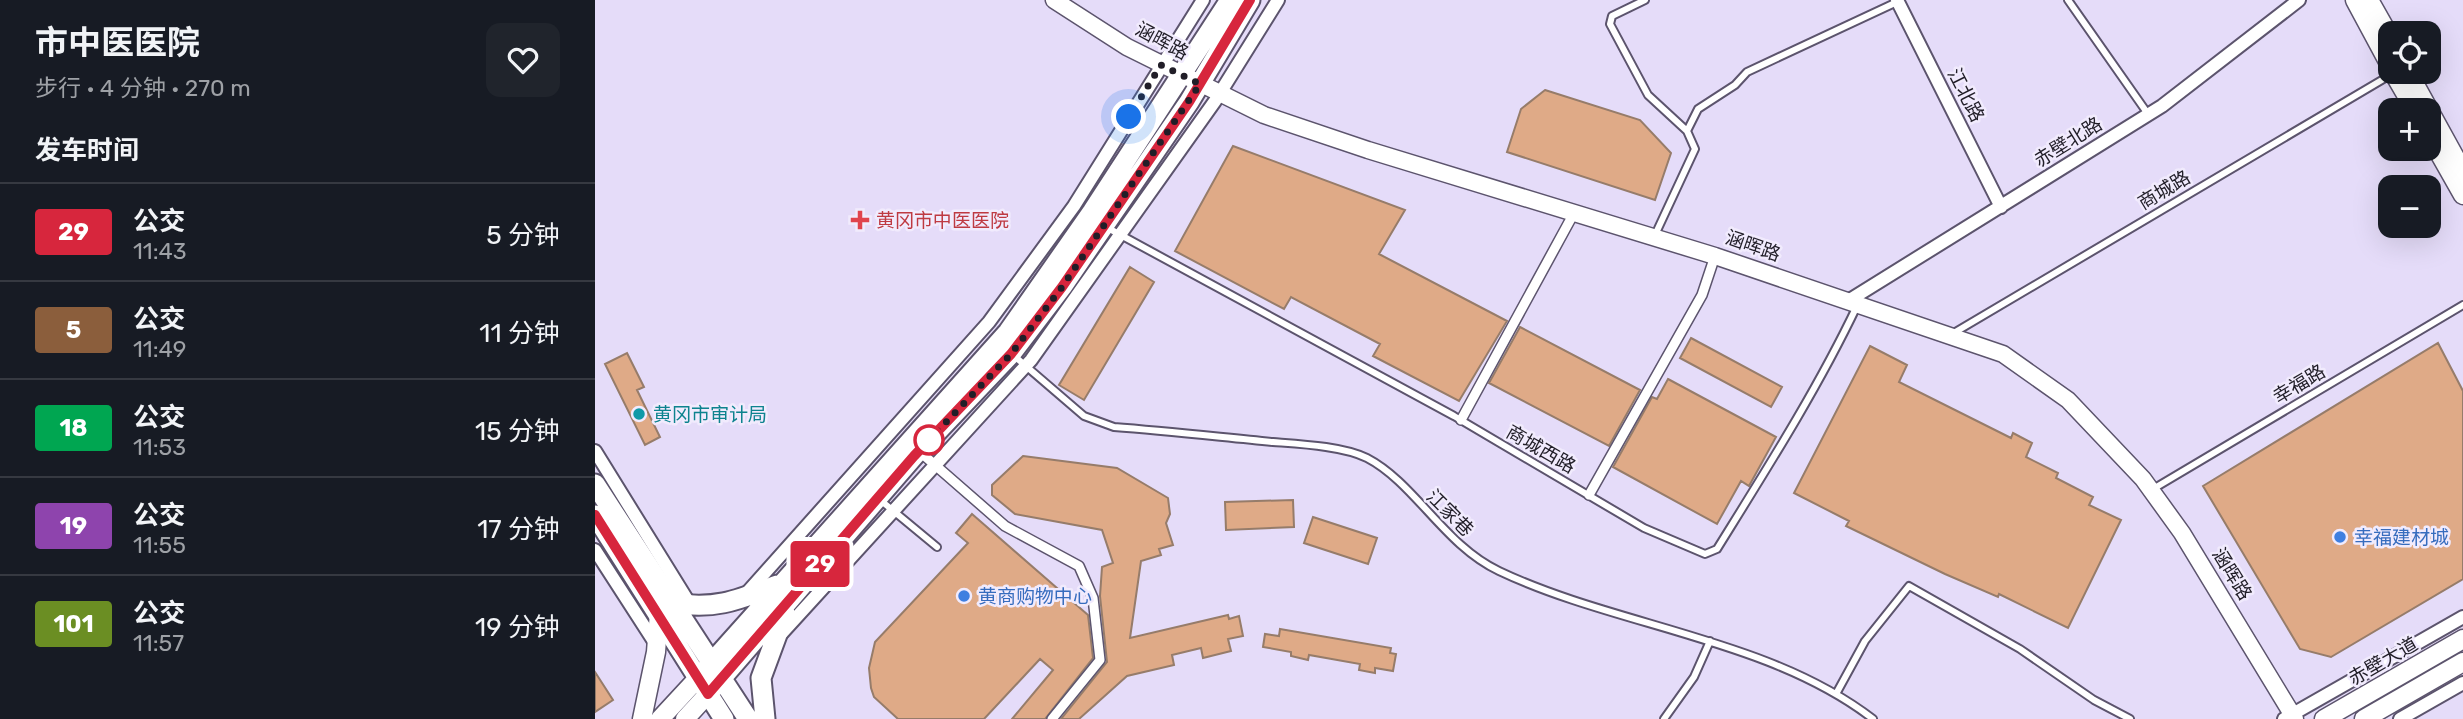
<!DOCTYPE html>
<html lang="zh">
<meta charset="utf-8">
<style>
body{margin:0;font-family:Rubik,"Noto Sans SC",sans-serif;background:#20242c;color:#f1f3f6;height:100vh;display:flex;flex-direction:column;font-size:26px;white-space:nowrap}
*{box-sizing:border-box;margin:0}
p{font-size:23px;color:#9ea1a6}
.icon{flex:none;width:38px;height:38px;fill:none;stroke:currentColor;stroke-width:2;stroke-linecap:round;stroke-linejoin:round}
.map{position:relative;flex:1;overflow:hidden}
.sheet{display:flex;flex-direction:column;background:#171b24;width:595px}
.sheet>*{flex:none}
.badge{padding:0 14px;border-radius:5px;font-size:24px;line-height:46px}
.controls{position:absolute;left:1783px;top:21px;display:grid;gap:14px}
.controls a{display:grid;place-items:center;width:63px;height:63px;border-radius:14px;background:#171b24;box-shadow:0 7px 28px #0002;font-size:35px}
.you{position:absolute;width:35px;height:35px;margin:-18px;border:5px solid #fff;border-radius:50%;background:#1a73e8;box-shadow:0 0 0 10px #1a73e833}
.map>.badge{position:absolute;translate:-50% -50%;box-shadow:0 0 0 4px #fff}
h2{padding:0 35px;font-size:26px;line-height:63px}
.round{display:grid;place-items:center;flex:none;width:74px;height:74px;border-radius:14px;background:#20242c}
.overview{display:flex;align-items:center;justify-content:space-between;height:119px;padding:0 35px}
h1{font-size:33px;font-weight:700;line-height:52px}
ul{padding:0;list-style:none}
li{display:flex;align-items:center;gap:21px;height:98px;padding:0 35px;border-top:2px solid #363941}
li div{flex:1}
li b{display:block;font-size:26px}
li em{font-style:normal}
li .badge{min-width:77px;font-weight:700;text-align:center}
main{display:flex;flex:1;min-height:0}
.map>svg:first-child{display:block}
.building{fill:#dfaa87;stroke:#967c6a;stroke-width:2}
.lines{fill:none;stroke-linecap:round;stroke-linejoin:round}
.service-casing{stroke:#5c546d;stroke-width:10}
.pedestrian-casing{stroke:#5c546d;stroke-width:12}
.minor-casing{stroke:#5c546d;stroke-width:16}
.tertiary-casing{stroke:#5c546d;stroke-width:19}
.secondary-casing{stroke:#5c546d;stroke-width:21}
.primary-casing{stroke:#5c546d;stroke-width:23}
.service{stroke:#fff;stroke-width:6}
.pedestrian{stroke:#fff;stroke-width:9}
.minor{stroke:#fff;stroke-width:12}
.tertiary{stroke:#fff;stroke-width:16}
.secondary{stroke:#fff;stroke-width:18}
.primary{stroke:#fff;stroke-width:19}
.line-casing{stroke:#fff;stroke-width:16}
.line{stroke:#d7263d;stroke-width:10}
.walk{stroke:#211e28;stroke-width:7;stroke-dasharray:0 12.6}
.health-dot{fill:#e0444e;stroke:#f1ebfd;stroke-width:2.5}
.culture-dot{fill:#0f9aa8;stroke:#f1ebfd;stroke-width:2.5}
.stop-dot{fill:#fff;stroke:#d7263d;stroke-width:3.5}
.shop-dot{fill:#3f7fe0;stroke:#f1ebfd;stroke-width:2.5}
.labels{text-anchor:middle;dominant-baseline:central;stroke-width:5;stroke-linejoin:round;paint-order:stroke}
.street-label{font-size:19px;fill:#211e28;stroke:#f1ebfd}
.health-label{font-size:19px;fill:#be3a42;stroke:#f1ebfd;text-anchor:start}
.culture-label{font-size:19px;fill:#0d838f;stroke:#f1ebfd;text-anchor:start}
.shop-label{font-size:19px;fill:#366cbe;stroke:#f1ebfd;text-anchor:start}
</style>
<main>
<section class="sheet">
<div class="overview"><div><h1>市中医医院</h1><p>步行 · 4 分钟 · 270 m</p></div><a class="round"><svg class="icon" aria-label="heart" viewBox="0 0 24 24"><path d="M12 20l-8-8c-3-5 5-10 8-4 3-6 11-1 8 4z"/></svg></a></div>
<h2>发车时间</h2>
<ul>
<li><span class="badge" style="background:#d7263d;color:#fff">29</span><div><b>公交</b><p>11:43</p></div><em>5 分钟</em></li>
<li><span class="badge" style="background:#8b5e3c;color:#fff">5</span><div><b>公交</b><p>11:49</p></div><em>11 分钟</em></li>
<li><span class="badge" style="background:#00a651;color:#fff">18</span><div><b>公交</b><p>11:53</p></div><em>15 分钟</em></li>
<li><span class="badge" style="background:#8e44ad;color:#fff">19</span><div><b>公交</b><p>11:55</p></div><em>17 分钟</em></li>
<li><span class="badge" style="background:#6b8e23;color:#fff">101</span><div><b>公交</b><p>11:57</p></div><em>19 分钟</em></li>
</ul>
</section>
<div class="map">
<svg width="1868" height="719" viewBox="0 0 1868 719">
<rect width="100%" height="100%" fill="#e5dcf9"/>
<path class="building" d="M950,90L1045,120L1076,153L1060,200L912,152L926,109Z
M638,146L810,210L784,254L912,321L864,401L778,356L785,344L696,297L689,309L580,251Z
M535,267L559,282L489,400L464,385Z
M925,327L1045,390L1014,446L894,383Z
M1096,338L1187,387L1176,407L1085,358Z
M1843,343L1868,391V579L1736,657L1705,649L1608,486Z
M1275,346L1312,365L1304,382L1416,438L1418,433L1437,443L1431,457L1463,473L1461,478L1498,497L1494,505L1526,520L1473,628L1404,594L1403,597L1350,574L1251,526L1254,521L1199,493Z
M32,353L49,387L42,390L65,437L50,445L10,364Z
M1073,379L1181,437L1154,486L1146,481L1122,524L1018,467L1057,397L1062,399Z
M428,456L522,468L573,498L575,514L571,523L578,545L564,549L566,555L546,561L535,638L633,615L634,619L644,616L648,636L633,639L636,651L608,658L606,648L577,655L579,665L532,676L484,719H466L512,662L505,596L507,567L518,563L507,530L420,514L397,495V485Z
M698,500L699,527L631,530L630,502Z
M377,514L493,615L498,658L450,719H417L458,670L445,659L389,719H303L279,697L276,688L274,668L280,642L373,543L361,533Z
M718,517L782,538L773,564L709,543Z
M685,629L796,648L795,653L801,654L798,671L780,668V673L764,670L765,664L714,655L713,660L696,656V652L668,647L670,634L684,636Z
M0,672L18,700L0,712Z"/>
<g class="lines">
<defs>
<path id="service" d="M1050,0L1017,16L1015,24L1053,95L1092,131L1100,149L1060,235
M1473,0L1553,114
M1092,131L1103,109L1140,85L1152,72L1302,2
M511,227L859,416L1049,528L1110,554L1122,549C1171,470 1222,390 1262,306
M1357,334L1797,74
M418,355L489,416L519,427C572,431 625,437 678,442C704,444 748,446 772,458C820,483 849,545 904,571C1022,627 1173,638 1278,719
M1558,489L1868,305
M284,499L342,547
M1241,694L1270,641L1314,586L1425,649L1499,700L1535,719
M1069,719L1099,677L1115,641"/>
<path id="pedestrian" d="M866,420L979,213
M324,451L410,526L484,566L498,598L505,660L457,719
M994,495L1107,295L1120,256"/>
<path id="minor" d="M1302,0L1406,207
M1253,301L1567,106L1704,0
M0,451L96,606
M0,550L62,646
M150,595L394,322L479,206L608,0
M187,633L436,360L620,101L683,0
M1689,719L1868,617
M1805,719L1868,683"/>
<path id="tertiary" d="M459,0L532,47L669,115L773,150L1120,256L1408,354L1473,400L1548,479L1587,533L1700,719"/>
<path id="secondary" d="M1760,0L1796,67
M1774,0L1796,39
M1798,72L1820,110
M1813,72L1868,172
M1834,135L1868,195
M47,719L61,652L64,613
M65,719L103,678
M90,719L113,694
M1729,719L1868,639
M1769,719L1868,662"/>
<path id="primary" d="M0,484L153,719
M0,515L129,719
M78,603C121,610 143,600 182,585
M103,678L413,332L497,212L635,0
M113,694L319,456L416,354L467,287L594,102L655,0
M170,719L166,678L190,613"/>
</defs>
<use href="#service" class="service-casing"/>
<use href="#pedestrian" class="pedestrian-casing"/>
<use href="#minor" class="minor-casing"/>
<use href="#tertiary" class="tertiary-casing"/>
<use href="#secondary" class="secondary-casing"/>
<use href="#primary" class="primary-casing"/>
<use href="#service" class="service"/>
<use href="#pedestrian" class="pedestrian"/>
<use href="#minor" class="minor"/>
<use href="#tertiary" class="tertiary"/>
<use href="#secondary" class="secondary"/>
<use href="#primary" class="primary"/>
</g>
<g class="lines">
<defs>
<path id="line" d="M0,515L113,694L319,456L416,354L467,287L594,102L655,0"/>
</defs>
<use href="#line" class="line-casing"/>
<use href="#line" class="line"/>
<path class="walk" d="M334,440L416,354L467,287L605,84L566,65L534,117"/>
</g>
<path class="health-dot" d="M261.5 209.5h7v7h7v7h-7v7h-7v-7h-7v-7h7z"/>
<circle class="culture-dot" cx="44" cy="414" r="7"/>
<circle class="stop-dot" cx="334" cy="440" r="14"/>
<g class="shop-dot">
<circle cx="1745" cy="537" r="7"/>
<circle cx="369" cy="596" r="7"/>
</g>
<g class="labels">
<g class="street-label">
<text transform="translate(567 41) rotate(28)">涵晖路</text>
<text transform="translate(1371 95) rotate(63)">江北路</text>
<text transform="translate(1473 142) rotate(-32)">赤壁北路</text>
<text transform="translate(1569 190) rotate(-31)">商城路</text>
<text transform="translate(1158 246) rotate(19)">涵晖路</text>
<text transform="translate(1704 384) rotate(-31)">幸福路</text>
<text transform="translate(946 449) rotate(30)">商城西路</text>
<text transform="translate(855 513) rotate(45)">江家巷</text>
<text transform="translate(1637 574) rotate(58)">涵晖路</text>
<text transform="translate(1788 661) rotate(-30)">赤壁大道</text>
</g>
<g class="health-label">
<text x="281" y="220">黄冈市中医医院</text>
</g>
<g class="culture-label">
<text x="58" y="414">黄冈市审计局</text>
</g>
<g class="shop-label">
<text x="1759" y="537">幸福建材城</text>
<text x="383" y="596">黄商购物中心</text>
</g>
</g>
</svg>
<div class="controls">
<a><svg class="icon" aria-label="locate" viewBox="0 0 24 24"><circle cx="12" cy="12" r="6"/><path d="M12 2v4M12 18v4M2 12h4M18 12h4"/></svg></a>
<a>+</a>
<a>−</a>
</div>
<div class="you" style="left:534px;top:117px"></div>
<b class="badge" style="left:225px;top:564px;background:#d7263d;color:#fff">29</b>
</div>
</main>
